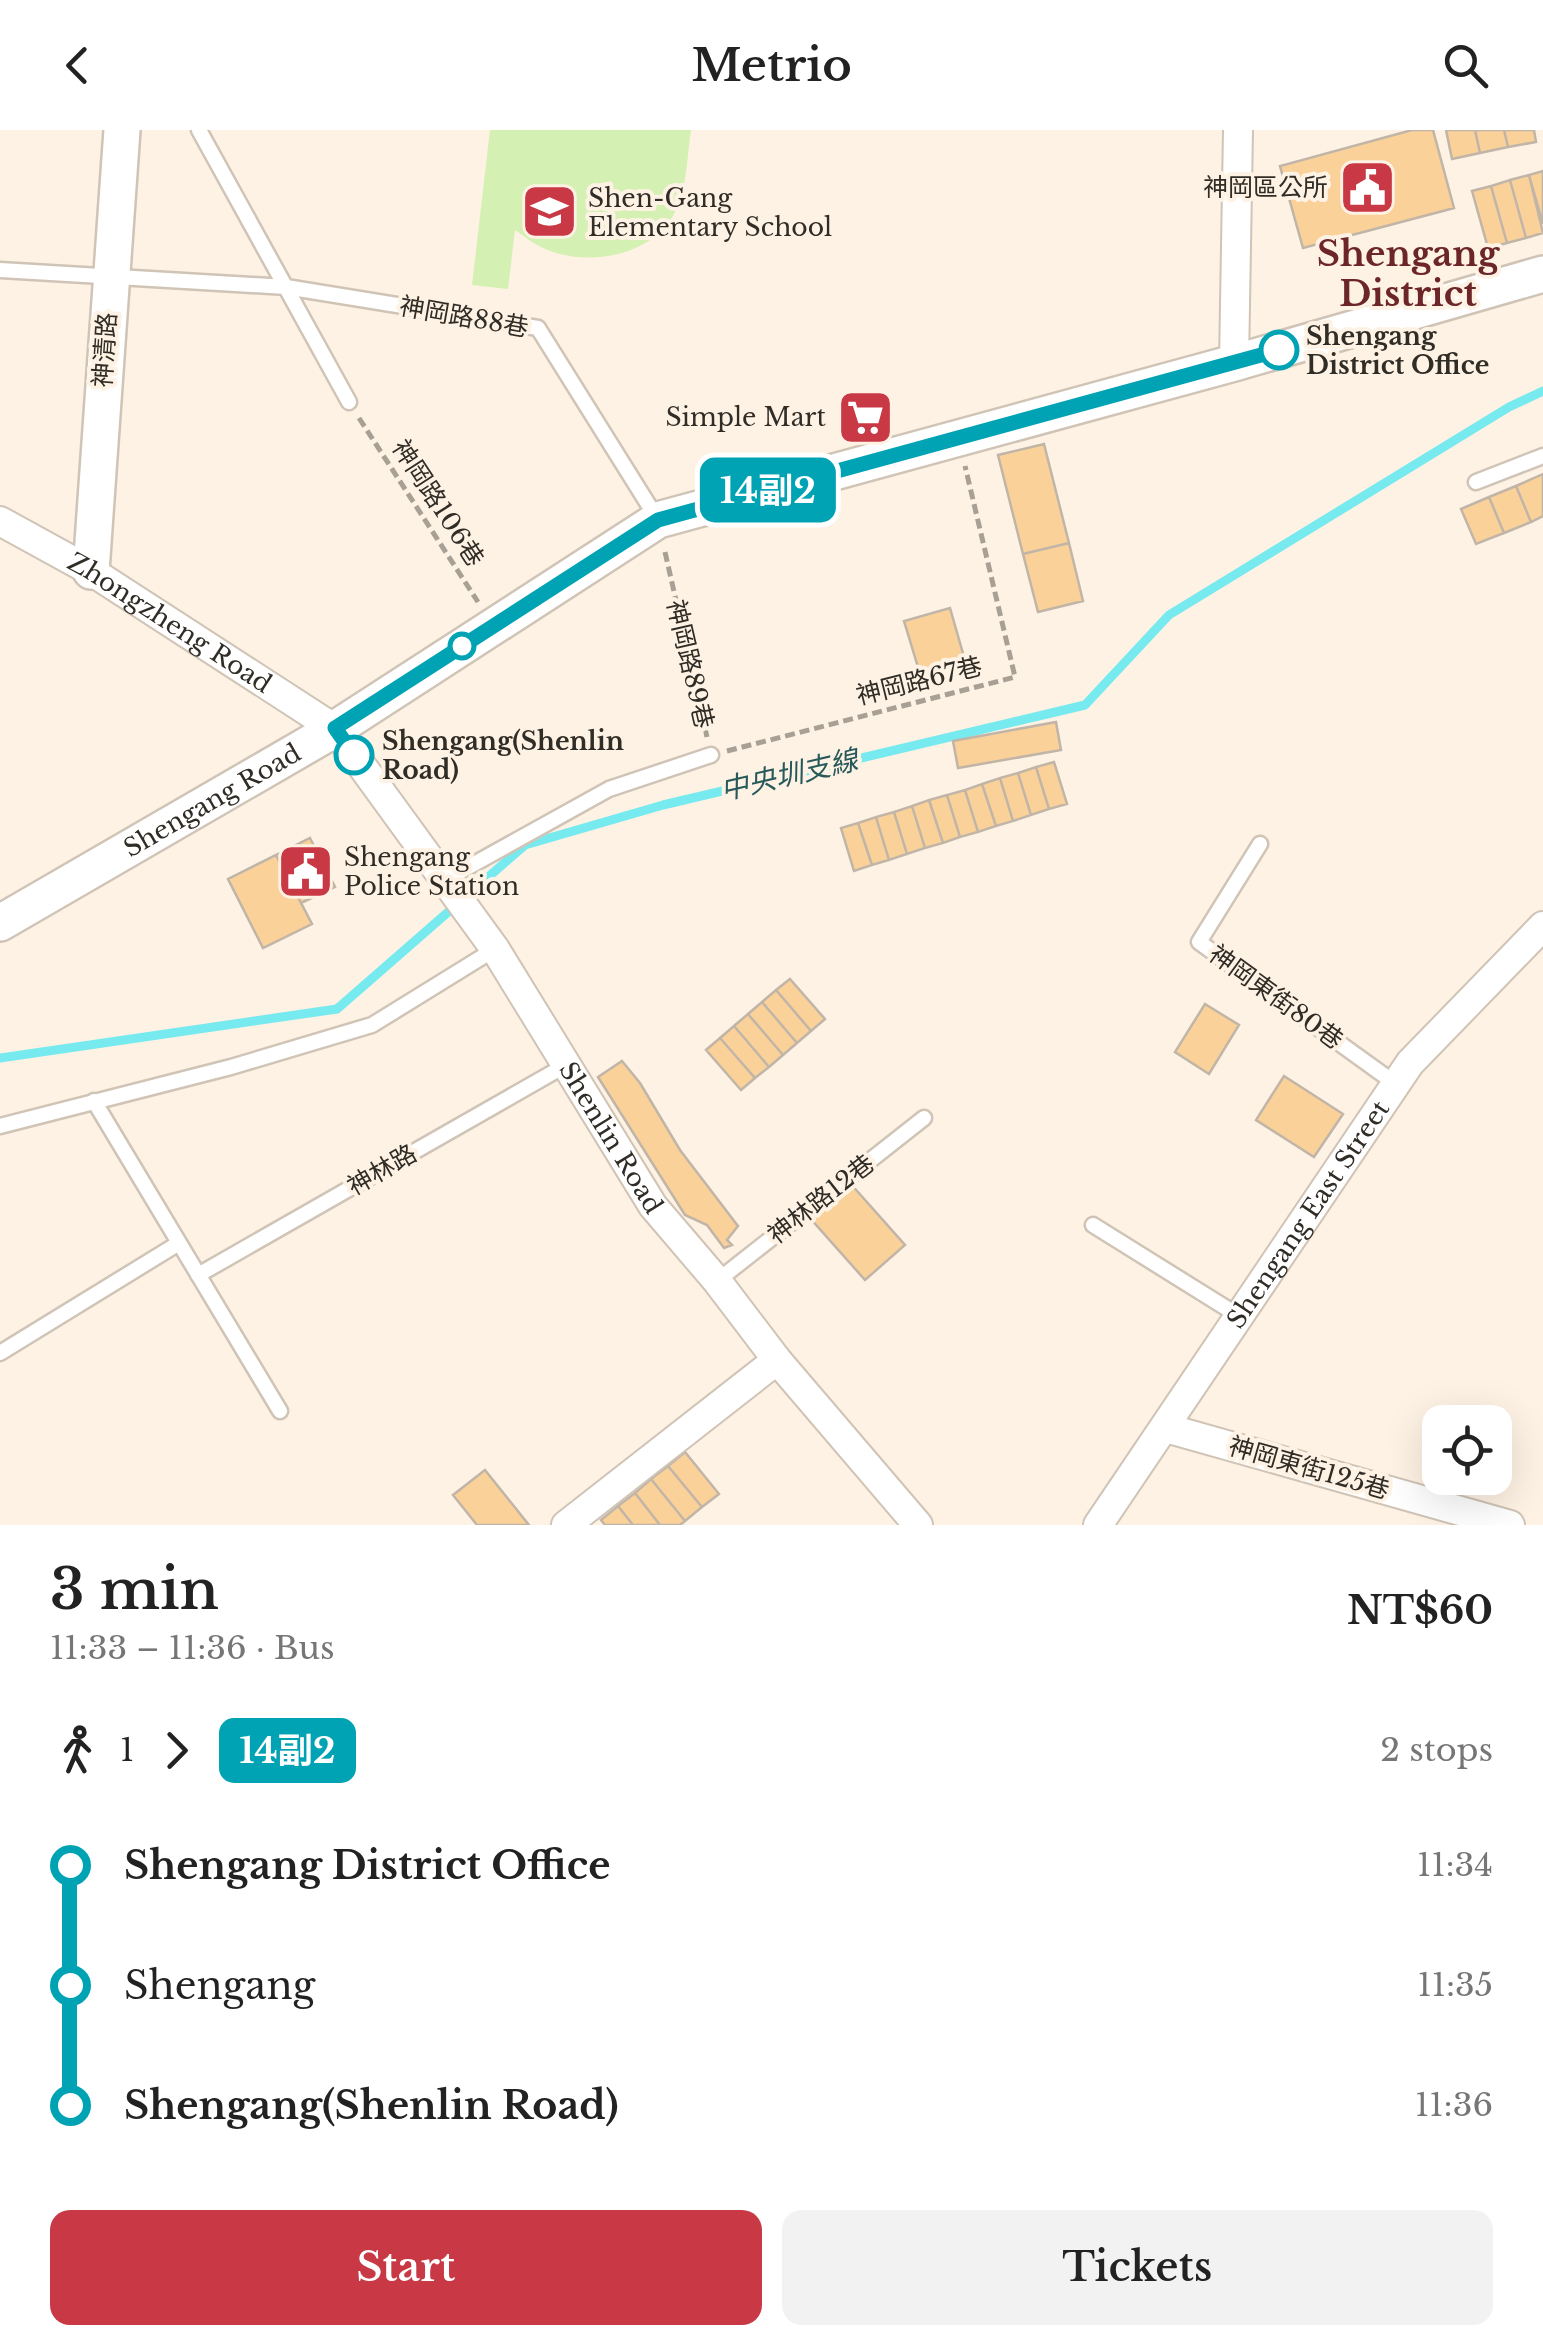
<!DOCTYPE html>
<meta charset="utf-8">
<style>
body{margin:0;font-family:"Libre Baskerville","Noto Sans TC",serif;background:#f2f2f2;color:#222;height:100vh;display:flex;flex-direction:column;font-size:38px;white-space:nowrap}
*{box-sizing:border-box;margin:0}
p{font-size:32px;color:#767676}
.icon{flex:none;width:55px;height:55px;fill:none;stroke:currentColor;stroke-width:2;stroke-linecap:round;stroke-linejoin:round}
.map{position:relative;height:1395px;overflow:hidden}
.side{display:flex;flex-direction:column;background:#fff;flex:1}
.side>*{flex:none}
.badge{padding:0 20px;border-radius:15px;font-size:35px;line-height:65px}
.buttons{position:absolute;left:1422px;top:1275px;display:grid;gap:20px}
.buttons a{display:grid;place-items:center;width:90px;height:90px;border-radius:20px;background:#fff;box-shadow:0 10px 40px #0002;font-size:50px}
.map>.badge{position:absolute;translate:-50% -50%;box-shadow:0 0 0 5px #fff}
.legs{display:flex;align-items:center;gap:15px;height:110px;padding:0 50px;font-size:32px}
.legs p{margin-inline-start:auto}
.overview{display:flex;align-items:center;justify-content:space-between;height:170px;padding:0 50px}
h1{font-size:55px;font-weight:600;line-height:75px}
.action{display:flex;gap:20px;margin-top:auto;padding:20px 50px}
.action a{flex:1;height:115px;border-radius:20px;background:#c83845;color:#fff;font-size:40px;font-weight:600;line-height:115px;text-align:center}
.action a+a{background:#f2f2f2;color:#222}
ul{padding:0 50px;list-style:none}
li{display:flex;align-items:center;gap:35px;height:120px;font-size:38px}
li i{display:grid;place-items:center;width:15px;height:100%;margin:0 12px;background:currentColor}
li i::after{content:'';width:25px;height:25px;margin:-12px;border:8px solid;border-radius:50%;background:#fff}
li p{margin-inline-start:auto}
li:first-child i{background:linear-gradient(#0000 50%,currentColor 0)}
li:last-child i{background:linear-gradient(currentColor 50%,#0000 0)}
header{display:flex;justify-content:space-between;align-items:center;height:130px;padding:0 50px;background:#fff;font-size:45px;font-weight:600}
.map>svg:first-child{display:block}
.green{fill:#d4f0b2}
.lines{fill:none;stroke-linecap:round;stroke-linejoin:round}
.stream{stroke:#76eaee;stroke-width:9}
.building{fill:#fbd19a;stroke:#c0b5a7;stroke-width:2.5}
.service-casing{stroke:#d0c4b6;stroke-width:19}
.minor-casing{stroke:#d0c4b6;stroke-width:32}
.tertiary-casing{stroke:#d0c4b6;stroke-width:40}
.path{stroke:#a8a095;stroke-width:5;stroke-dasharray:10 5;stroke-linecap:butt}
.service{stroke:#fff;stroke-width:14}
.minor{stroke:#fff;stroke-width:28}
.tertiary{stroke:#fff;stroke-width:35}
.line-1-casing{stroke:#fff;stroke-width:22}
.line-1{stroke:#00a3b4;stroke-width:15}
.stop-1-dot{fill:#fff;stroke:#00a3b4;stroke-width:5}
.labels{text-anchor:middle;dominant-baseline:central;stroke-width:8;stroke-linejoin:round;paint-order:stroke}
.poi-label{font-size:25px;fill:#302c26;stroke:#fef2e4;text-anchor:end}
.street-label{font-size:25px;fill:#302c26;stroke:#fef2e4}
.stop-label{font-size:25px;font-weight:bold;fill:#302c26;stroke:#fef2e4;text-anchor:start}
.water-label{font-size:28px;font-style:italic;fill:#27595b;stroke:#fef2e4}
.district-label{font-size:35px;font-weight:bold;fill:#6c262a;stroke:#fef2e4}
</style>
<header><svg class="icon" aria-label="back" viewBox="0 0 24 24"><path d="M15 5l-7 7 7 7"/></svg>Metrio<svg class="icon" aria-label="search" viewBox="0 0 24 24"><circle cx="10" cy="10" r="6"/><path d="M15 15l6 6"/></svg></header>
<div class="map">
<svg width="1543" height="1395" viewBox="0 0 1543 1395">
<rect width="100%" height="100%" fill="#fef2e4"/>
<path class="green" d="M490,0H691C687,27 687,60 674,84C650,128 583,138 541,117C532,113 523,105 515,100L508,159L472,155Z"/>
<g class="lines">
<path class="stream" d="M0,928L337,879L525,715L663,675L1085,575L1169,485L1509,277L1543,261"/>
</g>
<path class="building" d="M1412,0H1433L1454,78L1303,118L1280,36Z
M1446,0H1475L1480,23L1452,29Z
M1475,0H1504L1508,17L1480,23Z
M1504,0H1534L1536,12L1508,17Z
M1543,41V94L1529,45Z
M1529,45L1543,103L1526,108L1510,50Z
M1510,50L1526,108L1507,113L1491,56Z
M1491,56L1507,113L1488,118L1472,61Z
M1044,314L1069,413L1023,424L998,325Z
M1543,344V386L1531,392L1516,356Z
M1516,356L1531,392L1504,403L1489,367Z
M1489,367L1504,403L1476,414L1461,379Z
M1069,413L1083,471L1038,482L1023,424Z
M950,478L966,534L921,547L904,491Z
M1056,592L1061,620L958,638L953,611Z
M1054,632L1067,674L1049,679L1036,637Z
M1036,637L1049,679L1031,685L1018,643Z
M1018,643L1031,685L1013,691L1000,648Z
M1000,648L1013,691L996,696L982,654Z
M982,654L996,696L978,702L965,660Z
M965,660L978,702L960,707L947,665Z
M947,665L960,707L943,713L929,670Z
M929,670L943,713L925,718L912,676Z
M912,676L925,718L907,724L894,682Z
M894,682L907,724L889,730L876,687Z
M876,687L889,730L872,735L858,693Z
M858,693L872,735L854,741L841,698Z
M310,708L335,757L301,773L276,725Z
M276,725L312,794L263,818L228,749Z
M790,849L825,889L811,901L776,860Z
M776,860L811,901L797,913L762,872Z
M762,872L797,913L783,925L748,884Z
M1205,874L1239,895L1209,944L1175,922Z
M748,884L783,925L769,937L734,896Z
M734,896L769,937L755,948L720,908Z
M720,908L755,948L741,960L706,920Z
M622,931L640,953L680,1020L738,1096L727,1110L732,1115L724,1118L707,1095L685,1085L598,947Z
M1284,946L1343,984L1314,1027L1256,990Z
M850,1053L905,1115L865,1150L810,1088Z
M685,1322L719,1364L702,1377L668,1336Z
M668,1336L702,1377L685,1391L651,1349Z
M485,1340L529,1395H477L453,1365Z
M651,1349L685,1391L680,1395H660L635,1363Z
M635,1363L660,1395H633L618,1376Z
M618,1376L633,1395H605L601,1390Z"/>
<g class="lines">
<defs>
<path id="service" d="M199,0L349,272
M0,140L286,157L538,198L658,390
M1476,352L1543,326
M1260,714L1199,812L1396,954
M445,750L609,659L711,625
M94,971L280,1281
M0,996L231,937L372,895L495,819
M1093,1095L1239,1186
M198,1145L566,935
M717,1151L924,988
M0,1223L179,1113"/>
<g id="minor">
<path d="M1234,233L1238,0"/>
<path id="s1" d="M0,391L91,441L335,599L495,819L653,1076L717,1151L777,1230L918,1395"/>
<path d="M1166,1298L1510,1395"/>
<path d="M566,1395L777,1230"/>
<path id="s2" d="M1098,1395L1410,933L1543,796"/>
</g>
<g id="tertiary">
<path d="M91,441L122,0"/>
<path id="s3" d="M0,793L335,599L658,390L1234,233L1543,144"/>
</g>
</defs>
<use href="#service" class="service-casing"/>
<use href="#minor" class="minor-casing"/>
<use href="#tertiary" class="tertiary-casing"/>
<path class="path" d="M359,288L478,472
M665,422L707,607
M727,621L1015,547L965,336"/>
<use href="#service" class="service"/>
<use href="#minor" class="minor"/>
<use href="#tertiary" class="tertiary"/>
</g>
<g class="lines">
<defs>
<path id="line-1" d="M354,625L335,598L658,390L1279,220"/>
</defs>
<use href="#line-1" class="line-1-casing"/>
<use href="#line-1" class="line-1"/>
</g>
<defs>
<symbol id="civic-square" viewBox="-11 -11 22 22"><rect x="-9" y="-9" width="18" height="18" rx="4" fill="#c83845" stroke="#fef2e4"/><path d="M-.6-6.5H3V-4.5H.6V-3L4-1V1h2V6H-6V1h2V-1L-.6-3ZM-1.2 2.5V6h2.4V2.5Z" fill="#fff"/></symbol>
<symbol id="school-square" viewBox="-11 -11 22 22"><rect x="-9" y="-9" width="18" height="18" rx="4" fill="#c83845" stroke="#fef2e4"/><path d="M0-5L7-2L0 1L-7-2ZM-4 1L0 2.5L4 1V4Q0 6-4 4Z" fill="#fff"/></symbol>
<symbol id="supermarket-square" viewBox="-11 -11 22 22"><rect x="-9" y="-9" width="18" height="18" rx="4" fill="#c83845" stroke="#fef2e4"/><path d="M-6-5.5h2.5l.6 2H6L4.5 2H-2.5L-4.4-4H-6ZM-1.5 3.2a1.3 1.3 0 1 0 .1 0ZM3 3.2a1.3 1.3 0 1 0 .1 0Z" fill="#fff"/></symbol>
</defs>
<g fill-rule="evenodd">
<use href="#civic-square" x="1336" y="26" width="63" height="63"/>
<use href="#school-square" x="518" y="50" width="63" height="63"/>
<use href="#supermarket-square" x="834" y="256" width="63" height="63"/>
<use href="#civic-square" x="274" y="710" width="63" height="63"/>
</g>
<g class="stop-1-dot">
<circle cx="1279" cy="220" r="18"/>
<circle cx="462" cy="516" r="12"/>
<circle cx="354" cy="625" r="18"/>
</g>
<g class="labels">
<g class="poi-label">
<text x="1328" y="57">神岡區公所</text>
<text x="588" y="68" text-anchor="start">Shen-Gang<tspan x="588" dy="29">Elementary School</tspan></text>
<text x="826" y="287">Simple Mart</text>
<text x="344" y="727" text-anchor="start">Shengang<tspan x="344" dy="29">Police Station</tspan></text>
</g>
<g class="street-label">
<text transform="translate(464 187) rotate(10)">神岡路88巷</text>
<text transform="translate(105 220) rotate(-86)">神清路</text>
<text transform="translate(438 373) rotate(57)">神岡路106巷</text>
<text stroke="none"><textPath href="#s1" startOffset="198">Zhongzheng Road</textPath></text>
<text transform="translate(690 534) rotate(77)">神岡路89巷</text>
<text transform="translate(919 551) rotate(-14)">神岡路67巷</text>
<text stroke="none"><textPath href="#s3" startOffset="245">Shengang Road</textPath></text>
<text transform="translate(1276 867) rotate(36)">神岡東街80巷</text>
<text stroke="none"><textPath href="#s1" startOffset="888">Shenlin Road</textPath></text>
<text transform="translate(382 1040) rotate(-30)">神林路</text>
<text transform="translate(821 1069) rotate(-38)">神林路12巷</text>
<text stroke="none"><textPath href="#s2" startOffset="375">Shengang East Street</textPath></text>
<text transform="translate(1309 1338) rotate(16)">神岡東街125巷</text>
</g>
<g class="stop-label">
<text x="1306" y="206">Shengang<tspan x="1306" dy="29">District Office</tspan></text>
<text x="382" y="611">Shengang(Shenlin<tspan x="382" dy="29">Road)</tspan></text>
</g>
<g class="water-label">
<text transform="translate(789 645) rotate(-13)">中央圳支線</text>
</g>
<g class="district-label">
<text x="1408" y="123">Shengang<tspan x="1408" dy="40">District</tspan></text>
</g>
</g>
</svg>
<div class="buttons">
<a><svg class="icon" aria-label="locate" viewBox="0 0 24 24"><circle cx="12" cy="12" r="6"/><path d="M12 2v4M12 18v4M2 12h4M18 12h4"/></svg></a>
</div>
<b class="badge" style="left:768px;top:360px;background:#00a3b4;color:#fff">14副2</b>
</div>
<section class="side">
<div class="overview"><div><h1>3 min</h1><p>11:33 – 11:36 · Bus</p></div><b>NT$60</b></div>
<div class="legs"><svg class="icon" aria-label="walk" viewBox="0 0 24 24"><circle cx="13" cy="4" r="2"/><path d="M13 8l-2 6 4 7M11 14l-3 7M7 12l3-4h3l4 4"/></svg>1<svg class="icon" aria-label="forward" viewBox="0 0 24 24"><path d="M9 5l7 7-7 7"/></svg><b class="badge" style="background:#00a3b4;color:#fff">14副2</b><p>2 stops</p></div>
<ul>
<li><i style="color:#00a3b4"></i><b>Shengang District Office</b><p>11:34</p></li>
<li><i style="color:#00a3b4"></i><span>Shengang</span><p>11:35</p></li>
<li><i style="color:#00a3b4"></i><b>Shengang(Shenlin Road)</b><p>11:36</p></li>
</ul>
<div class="action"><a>Start</a><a>Tickets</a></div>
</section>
